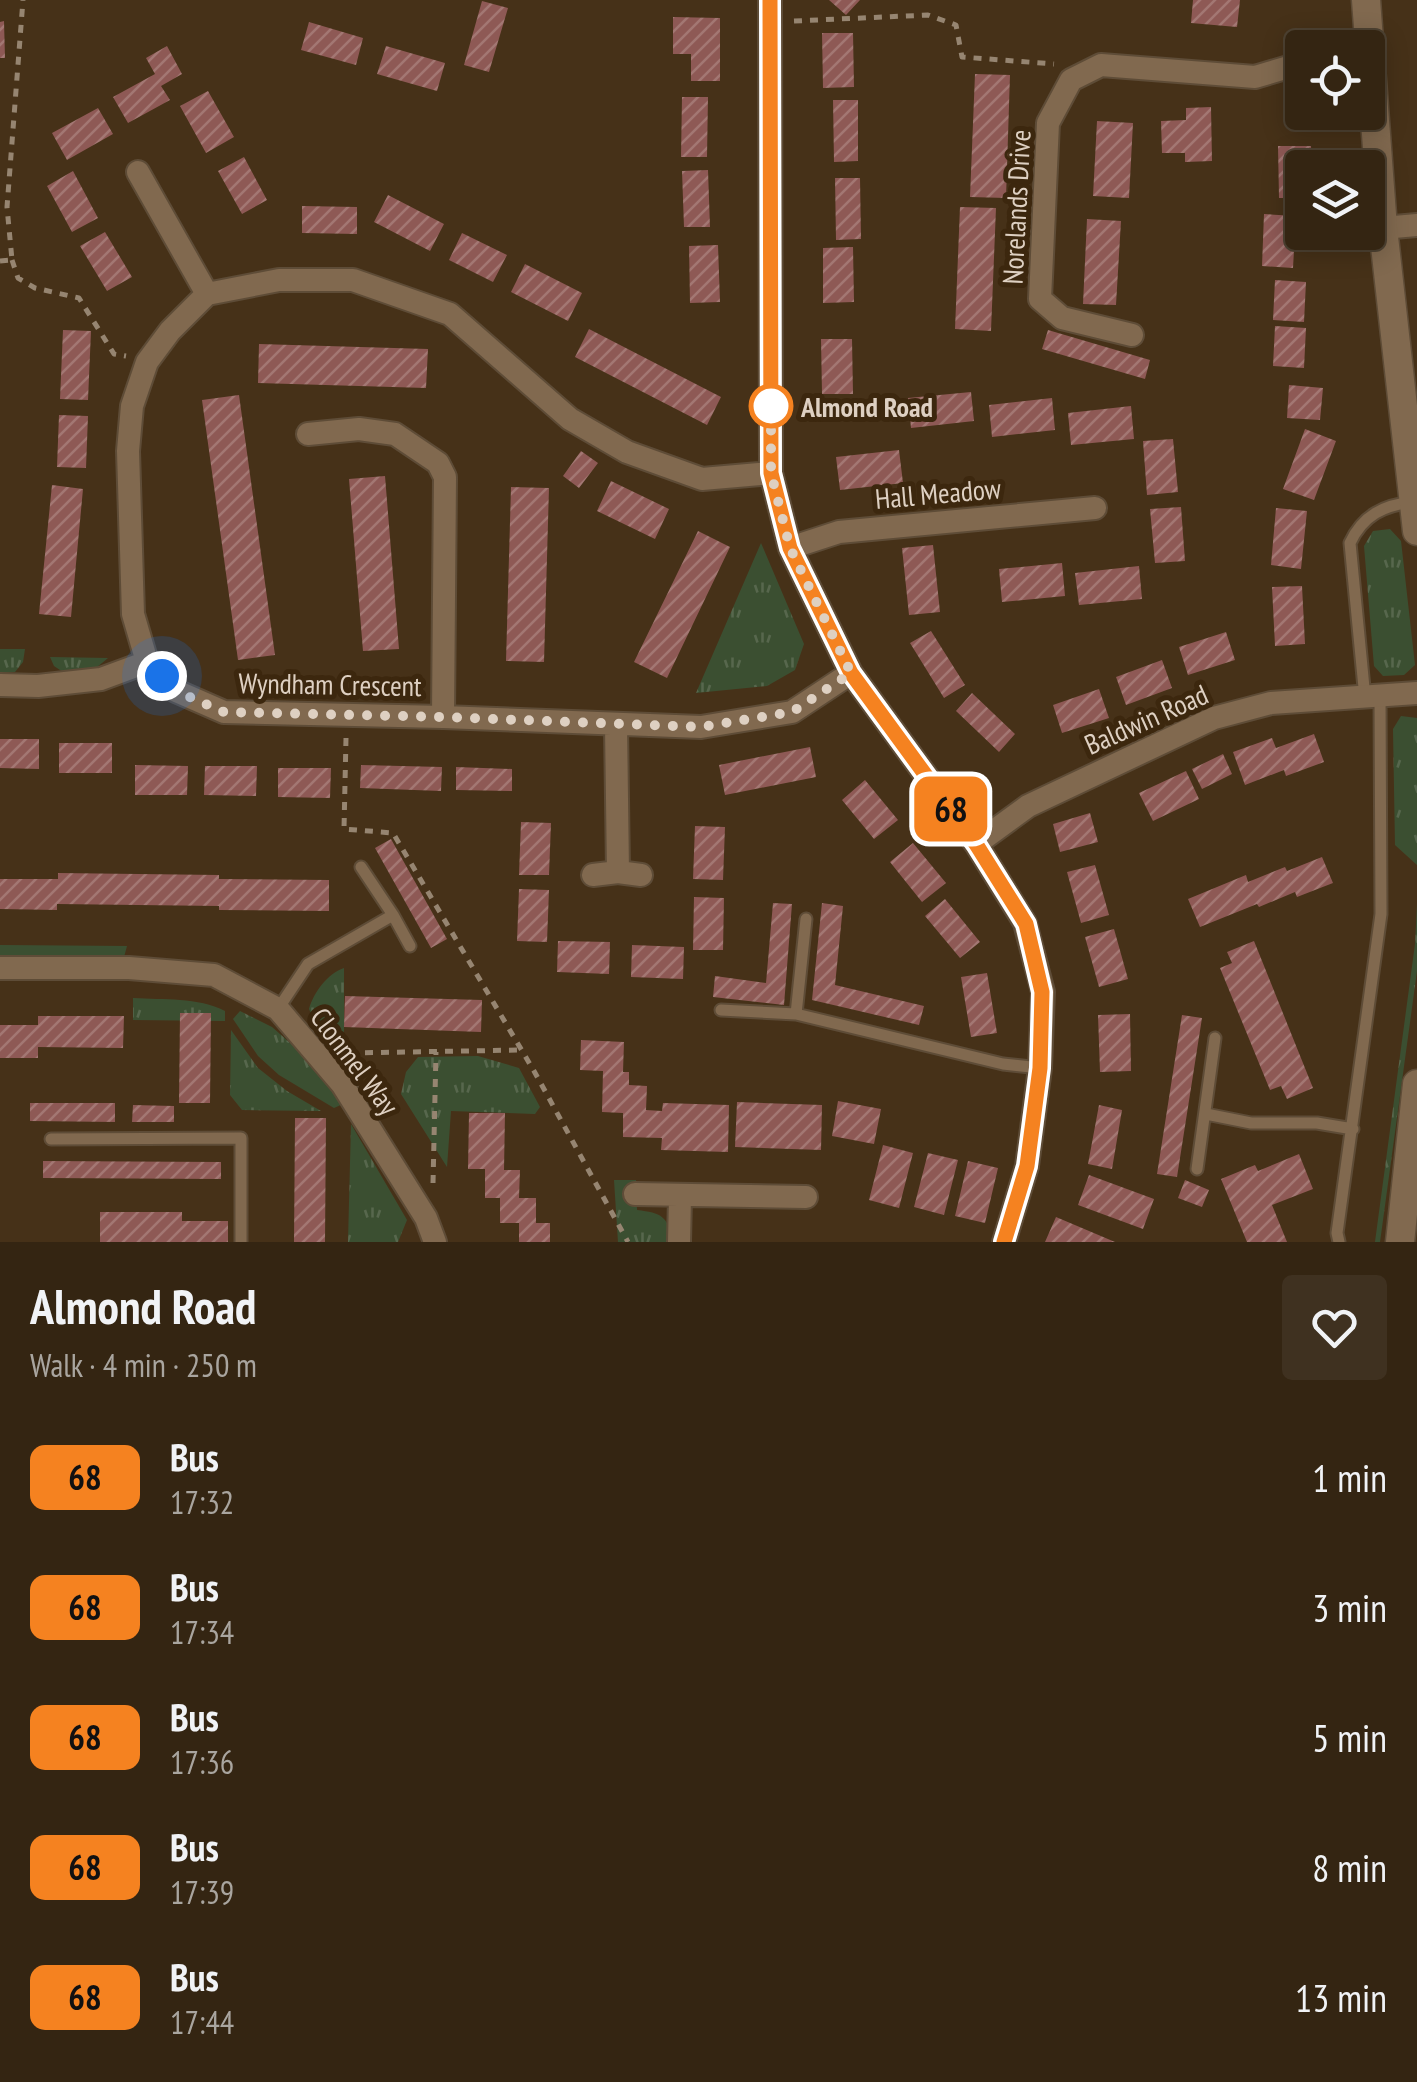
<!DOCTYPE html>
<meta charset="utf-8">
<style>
body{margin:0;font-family:"PT Sans Narrow",sans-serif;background:#3f3120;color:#f1f3f6;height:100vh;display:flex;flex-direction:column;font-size:38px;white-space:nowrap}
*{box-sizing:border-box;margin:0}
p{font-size:32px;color:#a9a59f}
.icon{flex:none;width:55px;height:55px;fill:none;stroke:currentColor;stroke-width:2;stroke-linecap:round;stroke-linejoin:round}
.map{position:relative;height:1242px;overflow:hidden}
.sheet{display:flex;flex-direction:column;background:#342512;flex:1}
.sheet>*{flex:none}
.badge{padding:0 20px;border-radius:15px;font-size:35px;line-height:65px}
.controls{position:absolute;left:1285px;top:30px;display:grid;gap:20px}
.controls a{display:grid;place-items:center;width:100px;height:100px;border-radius:10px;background:#342512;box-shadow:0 5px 25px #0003,0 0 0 2px #4e4232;font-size:50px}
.you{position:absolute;width:50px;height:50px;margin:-25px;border:8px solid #fff;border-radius:50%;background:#1a73e8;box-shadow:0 0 0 15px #1a73e833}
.map>.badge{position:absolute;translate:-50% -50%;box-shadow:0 0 0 5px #fff}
.round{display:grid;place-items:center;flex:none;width:105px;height:105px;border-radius:10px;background:#3f3120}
.summary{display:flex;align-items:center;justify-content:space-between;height:170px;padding:0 30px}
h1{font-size:48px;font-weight:600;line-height:75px}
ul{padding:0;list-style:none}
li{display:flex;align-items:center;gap:30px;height:130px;padding:0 30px}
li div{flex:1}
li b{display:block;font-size:38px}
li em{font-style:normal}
li .badge{min-width:110px;font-weight:700;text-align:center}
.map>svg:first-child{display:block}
.grass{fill:url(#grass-tufts)}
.building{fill:url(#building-hatch)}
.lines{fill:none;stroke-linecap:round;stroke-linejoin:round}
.service-casing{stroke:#5e4c37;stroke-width:15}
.minor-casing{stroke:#5e4c37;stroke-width:26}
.tertiary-casing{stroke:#5e4c37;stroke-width:31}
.path{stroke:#968571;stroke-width:5;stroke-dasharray:8 8;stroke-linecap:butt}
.service{stroke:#81694f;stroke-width:11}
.minor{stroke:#81694f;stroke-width:22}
.tertiary{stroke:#81694f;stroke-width:28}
.line-casing{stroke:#fff;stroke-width:22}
.line{stroke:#f58220;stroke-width:15}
.walk{stroke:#ded0c2;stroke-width:10;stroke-dasharray:0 18}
.stop-dot{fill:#fff;stroke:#f58220;stroke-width:5}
.labels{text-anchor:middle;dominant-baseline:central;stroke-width:10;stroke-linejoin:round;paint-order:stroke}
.street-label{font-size:28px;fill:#ded0c2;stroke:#3c270e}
.stop-label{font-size:28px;font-weight:bold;fill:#ded0c2;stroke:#3c270e;text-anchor:start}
</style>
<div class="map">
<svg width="1417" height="1242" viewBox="0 0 1417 1242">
<defs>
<pattern id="grass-tufts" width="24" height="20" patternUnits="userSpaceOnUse" patternTransform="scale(2.5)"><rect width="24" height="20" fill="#3b4f31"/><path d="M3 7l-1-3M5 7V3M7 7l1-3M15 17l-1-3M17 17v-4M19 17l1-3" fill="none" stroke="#57674d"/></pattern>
<pattern id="building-hatch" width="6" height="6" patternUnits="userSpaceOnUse" patternTransform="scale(2.5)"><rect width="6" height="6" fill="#8e5955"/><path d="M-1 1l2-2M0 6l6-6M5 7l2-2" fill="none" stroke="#a37773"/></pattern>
</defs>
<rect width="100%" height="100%" fill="#463118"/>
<path class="grass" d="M1390,529L1401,541L1415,665L1404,675L1383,676L1374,666L1364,546L1373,531Z
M761,543L804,644L795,670L767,686L696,693Z
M0,649H25L23,662L15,672L0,673Z
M50,657L108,658L96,668L63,672L54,666Z
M1401,716L1417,718V865L1395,845L1393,729Z
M1417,904V971L1380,1242H1375L1415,944Z
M0,945L127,946L124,957L0,964Z
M344,968V1049L313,1018L309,1009C314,992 327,974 344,968Z
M133,998C163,1000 198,997 225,1011V1021L133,1020Z
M240,1011L272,1027L312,1062L343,1104L334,1108L279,1075L258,1056L233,1019Z
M231,1030L258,1068L287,1091L321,1111L242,1110L230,1095Z
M478,1056L519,1068L540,1107L535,1114L451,1111L447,1167L401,1094L406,1072L418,1057Z
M351,1124L407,1220L398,1242H348Z
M614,1180H636L637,1210C661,1213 669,1216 672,1242H618Z"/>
<path class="building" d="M829,0H860L846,15Z
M1193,0H1240L1237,27L1191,23Z
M482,1L508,8L489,72L464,65Z
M673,17L720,18V81H691V54H673Z
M4,21L5,58H0V22Z
M309,22L363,38L356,65L301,50Z
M822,33H853L854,87L823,88Z
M167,46L182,74L161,86L170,100L128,123L113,97L155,74L146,58Z
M386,46L445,63L437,91L377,74Z
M975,74L1010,75L1006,198L970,197Z
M208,91L234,137L206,153L180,106Z
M682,97H708L707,157H681Z
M833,100H858V161L834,162Z
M1211,107L1212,161L1185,162V153H1162L1161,121L1186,120V108Z
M98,108L113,134L67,160L52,133Z
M1097,121L1133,123L1129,198L1093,196Z
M1278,146H1311L1312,168H1302V198H1279Z
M244,157L267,200L242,214L218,171Z
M708,170L710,227H684L682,171Z
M73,171L98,218L72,232L47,186Z
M835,178H860L861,239L836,240Z
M388,195L444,224L430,251L374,222Z
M302,206L357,207V234L302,233Z
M960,207L996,208L991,331L955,329Z
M1264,214L1296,216L1293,268L1262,266Z
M1087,219L1121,221L1116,305L1083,304Z
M105,232L132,277L107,291L80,246Z
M462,233L507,255L493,282L449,260Z
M718,245L720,302L690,303L689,246Z
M853,247L854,302L823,303V248Z
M525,264L582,293L568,321L511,292Z
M1275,280L1306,282L1304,322L1273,320Z
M1275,326L1306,328L1304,368L1273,366Z
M589,329L721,397L707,425L575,357Z
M63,330L91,331L88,400L60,399Z
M1048,330L1150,360L1145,379L1042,349Z
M821,339H852L853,394H822Z
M259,344L428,349L426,388L258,383Z
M1289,385L1323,388L1320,420L1287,418Z
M971,392L974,421L911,428L908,398Z
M239,395L275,655L238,660L202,400Z
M1052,398L1055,430L992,437L989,405Z
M1131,406L1134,439L1071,445L1068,413Z
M59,415L88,416L86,468L57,467Z
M1305,429L1336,441L1314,500L1283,489Z
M1173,439L1178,492L1147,495L1143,441Z
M899,450L903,483L840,490L836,457Z
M581,451L598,463L579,488L563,476Z
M385,476L399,649L363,651L349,479Z
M611,481L669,509L655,539L597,511Z
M52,485L83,489L71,617L39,614Z
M511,487L549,488L544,662L506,661Z
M1181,507L1185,561L1155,563L1150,509Z
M1276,508L1307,511L1301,569L1271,565Z
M698,531L730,547L667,678L634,662Z
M933,545L940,612L909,615L902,548Z
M1062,563L1065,596L1002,602L999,569Z
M1139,566L1142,599L1079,605L1075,573Z
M1302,586L1305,644L1275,646L1272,587Z
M931,631L965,685L944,698L910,643Z
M1226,632L1235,660L1188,675L1179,647Z
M1162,660L1172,688L1126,705L1116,677Z
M1099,689L1109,718L1062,733L1053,705Z
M972,693L1015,734L999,752L956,711Z
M1314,734L1324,762L1286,776L1284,770L1245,785L1233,752L1272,738L1276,748Z
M0,739H39V769L0,768Z
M59,743H112V773H59Z
M810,747L816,777L725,795L719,765Z
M1223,754L1232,774L1202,789L1192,769Z
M135,765L188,766L187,795H135Z
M361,765L442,767L441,791L360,788Z
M205,766H257L256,796L204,795Z
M456,767L512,769V791L456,790Z
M278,768H331L330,798L278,797Z
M1186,771L1199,799L1153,821L1139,793Z
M865,780L898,820L874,839L842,800Z
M1090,813L1098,842L1060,852L1053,824Z
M521,822L551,823L549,875H519Z
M695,826L725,827L723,880L693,879Z
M391,839L447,939L431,948L375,848Z
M913,843L946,883L922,902L890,862Z
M1322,857L1333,883L1297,897L1295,892L1259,907L1257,904L1200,927L1188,899L1246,875L1248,882L1285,867L1287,871Z
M1095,865L1109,915L1081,923L1067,872Z
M58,873L219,875V879L329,880V911L219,910V906L57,904V910L0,909V879H58Z
M519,889L549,890L547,942L517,941Z
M694,897L724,898L723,950H693Z
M945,899L980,942L960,958L925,916Z
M773,903L792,904L784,1005L713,997L715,976L766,983Z
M822,903L843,906L835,985L924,1006L919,1025L812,1000Z
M1114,929L1128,979L1099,987L1085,937Z
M558,941L610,942L609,974L557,972Z
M1254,941L1313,1088L1287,1099L1281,1086L1270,1090L1220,968L1232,963L1227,952Z
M632,945L684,947L683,979L631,977Z
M987,973L997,1033L971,1037L961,977Z
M345,996L482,1000L481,1032L344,1027Z
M180,1013H211L210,1103H179Z
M1130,1014L1131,1071L1100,1072L1098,1015Z
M1182,1015L1202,1018L1177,1177L1157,1174Z
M38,1016H124L123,1048L38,1047V1058H0V1025H38Z
M581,1040L624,1042L623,1072H629V1085L647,1086L646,1110L662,1111L663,1103L729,1105L728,1152L661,1150L662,1138L623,1137V1113L602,1112L603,1071L580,1070Z
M838,1101L881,1109L874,1144L832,1136Z
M737,1102L822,1105L821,1150L735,1147Z
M30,1103H115V1122L30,1121Z
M133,1105L174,1106V1122H132Z
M1099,1105L1122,1110L1112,1169L1088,1164Z
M469,1113H505L504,1170H520L519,1198H536V1223H550V1242H519V1223H500V1198H485V1169H468Z
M295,1118H326L325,1242H294Z
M883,1145L913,1153L899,1208L869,1200Z
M928,1153L958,1160L944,1215L914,1207Z
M1299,1154L1313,1189L1272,1205L1287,1242H1247L1221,1179L1255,1165L1258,1171Z
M43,1161L221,1162V1179L43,1178Z
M968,1161L998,1168L985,1223L955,1216Z
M1089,1175L1154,1199L1143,1229L1078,1205Z
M1185,1180L1209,1190L1202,1207L1178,1198Z
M100,1212H182V1221H228V1242H100Z
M1056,1217L1115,1242H1045Z"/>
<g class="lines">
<defs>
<path id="service" d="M1365,698L1350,543C1363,515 1384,505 1413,502
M361,867L393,915L410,946
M278,1009L308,964L393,915
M721,1010L796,1014L1003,1064L1040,1068
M796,1014L806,919
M1206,1114L1251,1123H1317L1353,1129
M51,1139L241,1138V1242
M1197,1169L1215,1038
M1339,1242L1337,1233L1381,914L1380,697"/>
<path id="minor" d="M770,0L771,473L790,548L851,673L976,844L1025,923L1043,992L1040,1068L1027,1166L1004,1242
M138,172L207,294
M1383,228L1417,225
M1132,335L1062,318L1040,299L1048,123L1071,80L1101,65L1255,77L1302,63
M308,434L359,429L395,434L438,463L445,477L443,717
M771,473L702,479L627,452L570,419L450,314L353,280H279L207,294L170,331L147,362L132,406L128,451L133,614L147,662L176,691L224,712L443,717L701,727L792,712L851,673
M790,548L839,532L1095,508
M0,685L38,686L101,679L147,662
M616,725L618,872
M976,844L1028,806L1214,718L1271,703L1417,693
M593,875L618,872L641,875
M0,968H129L214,975L278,1009L342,1084L426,1218L435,1242
M635,1194L806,1197
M679,1242L680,1197"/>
<path id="tertiary" d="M1366,0L1383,228L1417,531
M1400,1242L1417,1084"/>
</defs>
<use href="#service" class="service-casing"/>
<use href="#minor" class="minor-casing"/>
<use href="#tertiary" class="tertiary-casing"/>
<path class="path" d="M794,21L928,15L956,25L962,57L1054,64
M12,260L18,278L35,288L79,298L114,354L126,356
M0,261L12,260L7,207L23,0
M346,738L344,829L393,833L534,1071L628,1242
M349,1053L521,1050
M433,1183L436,1052"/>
<use href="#service" class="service"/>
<use href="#minor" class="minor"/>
<use href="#tertiary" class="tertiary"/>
</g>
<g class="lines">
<defs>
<path id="line" d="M770,0L771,473L790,548L851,673L976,844L1026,924L1042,992L1040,1068L1027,1166L1004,1242"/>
</defs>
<use href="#line" class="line-casing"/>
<use href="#line" class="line"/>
<path class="walk" d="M162,676L176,691L224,712L443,717L701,727L792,712L851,673L790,548L771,473V398V406"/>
</g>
<circle class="stop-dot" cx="771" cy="406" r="20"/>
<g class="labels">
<g class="street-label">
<text transform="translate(1016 207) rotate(-87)">Norelands Drive</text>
<text transform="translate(938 493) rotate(-5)">Hall Meadow</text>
<text transform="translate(330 684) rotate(1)">Wyndham Crescent</text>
<text transform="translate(1146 719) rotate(-24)">Baldwin Road</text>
<text transform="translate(355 1061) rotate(53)">Clonmel Way</text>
</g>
<g class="stop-label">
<text x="801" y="406">Almond Road</text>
</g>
</g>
</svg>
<div class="controls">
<a><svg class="icon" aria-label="locate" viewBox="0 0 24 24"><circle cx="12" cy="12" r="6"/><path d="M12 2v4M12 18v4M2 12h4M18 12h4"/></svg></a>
<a><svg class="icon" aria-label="layers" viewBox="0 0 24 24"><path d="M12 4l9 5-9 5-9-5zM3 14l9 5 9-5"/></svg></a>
</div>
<div class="you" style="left:162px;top:676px"></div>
<b class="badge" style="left:951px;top:809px;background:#f58220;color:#111">68</b>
</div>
<section class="sheet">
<div class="summary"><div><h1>Almond Road</h1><p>Walk · 4 min · 250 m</p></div><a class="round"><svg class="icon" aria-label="heart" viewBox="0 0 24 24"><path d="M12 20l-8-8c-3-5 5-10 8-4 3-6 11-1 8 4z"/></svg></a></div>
<ul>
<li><span class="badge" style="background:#f58220;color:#111">68</span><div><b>Bus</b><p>17:32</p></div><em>1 min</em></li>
<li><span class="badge" style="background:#f58220;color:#111">68</span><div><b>Bus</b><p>17:34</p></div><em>3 min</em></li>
<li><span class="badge" style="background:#f58220;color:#111">68</span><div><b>Bus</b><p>17:36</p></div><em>5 min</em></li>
<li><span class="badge" style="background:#f58220;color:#111">68</span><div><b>Bus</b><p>17:39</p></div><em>8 min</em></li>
<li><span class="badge" style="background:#f58220;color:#111">68</span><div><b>Bus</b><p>17:44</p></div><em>13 min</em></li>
</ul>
</section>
